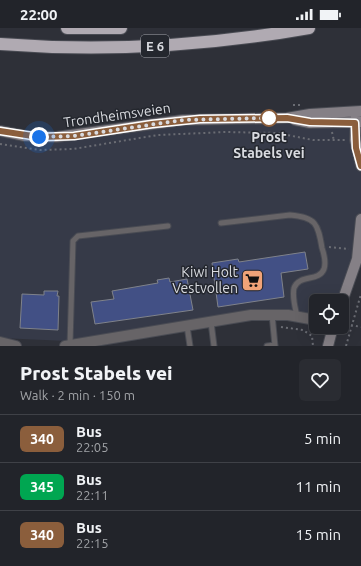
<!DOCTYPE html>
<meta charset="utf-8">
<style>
body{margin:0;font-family:Ubuntu,sans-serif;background:#2a2c32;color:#f1f3f6;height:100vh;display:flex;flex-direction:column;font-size:15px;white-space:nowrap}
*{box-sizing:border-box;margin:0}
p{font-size:13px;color:#a2a4a8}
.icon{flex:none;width:22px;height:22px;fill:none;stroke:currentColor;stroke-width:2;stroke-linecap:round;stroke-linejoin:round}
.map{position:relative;height:318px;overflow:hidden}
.side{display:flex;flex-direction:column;background:#22242a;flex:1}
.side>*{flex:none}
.badge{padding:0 8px;border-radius:6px;font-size:14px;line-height:26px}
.buttons{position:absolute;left:309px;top:266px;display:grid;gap:8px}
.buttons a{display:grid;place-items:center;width:40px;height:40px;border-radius:6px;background:#22242a;box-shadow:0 4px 16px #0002,0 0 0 1px #3f4147;font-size:20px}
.you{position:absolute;width:20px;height:20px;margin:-10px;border:3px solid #fff;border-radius:50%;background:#1a73e8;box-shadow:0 0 0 6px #1a73e833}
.map>.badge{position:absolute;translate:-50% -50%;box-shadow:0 0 0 2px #fff}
.round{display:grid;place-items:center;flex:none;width:42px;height:42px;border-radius:6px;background:#2a2c32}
.summary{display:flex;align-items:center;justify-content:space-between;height:68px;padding:0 20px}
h1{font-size:19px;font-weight:800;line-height:30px}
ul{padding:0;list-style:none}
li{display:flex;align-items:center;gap:12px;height:48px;padding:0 20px;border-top:1px solid #3f4147}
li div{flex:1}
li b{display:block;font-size:15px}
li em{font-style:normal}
li .badge{min-width:44px;font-weight:700;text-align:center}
.status{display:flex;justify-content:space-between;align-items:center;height:28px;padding:0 20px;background:#22242a;direction:ltr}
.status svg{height:11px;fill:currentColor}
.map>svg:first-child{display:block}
.built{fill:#363a48}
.building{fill:#425085;stroke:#7f828a}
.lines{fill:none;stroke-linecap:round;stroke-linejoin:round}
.lane-casing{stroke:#494b53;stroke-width:7}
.street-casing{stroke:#494b53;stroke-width:12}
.secondary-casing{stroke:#494b53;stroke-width:12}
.highway-casing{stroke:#494b53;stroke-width:14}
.path{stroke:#6a6c73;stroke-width:2;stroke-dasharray:2 3;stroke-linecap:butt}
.lane{stroke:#676467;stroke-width:5}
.street{stroke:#676467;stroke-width:10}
.secondary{stroke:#858086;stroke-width:10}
.highway{stroke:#b0aab2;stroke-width:12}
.line-casing{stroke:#fff;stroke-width:9}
.line{stroke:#8b5e3c;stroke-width:6}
.walk{stroke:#d9dbe0;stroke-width:4;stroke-dasharray:0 7.2}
.stop-dot{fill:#fff;stroke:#8b5e3c;stroke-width:2}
.labels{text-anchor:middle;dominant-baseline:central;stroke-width:3;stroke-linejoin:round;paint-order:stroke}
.shield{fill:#24272e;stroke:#a3a5ab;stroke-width:1}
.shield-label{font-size:13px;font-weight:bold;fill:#d9dbe0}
.street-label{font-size:14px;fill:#d9dbe0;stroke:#24272e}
.stop-label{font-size:14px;font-weight:bold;fill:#d9dbe0;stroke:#24272e}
.poi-label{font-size:14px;fill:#d9dbe0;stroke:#24272e;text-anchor:end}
</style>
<div class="status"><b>22:00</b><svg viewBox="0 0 49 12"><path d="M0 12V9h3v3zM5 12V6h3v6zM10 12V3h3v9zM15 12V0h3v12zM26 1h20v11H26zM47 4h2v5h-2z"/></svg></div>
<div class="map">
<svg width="361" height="318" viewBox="0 0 361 318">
<rect width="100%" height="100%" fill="#2e3038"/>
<path class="built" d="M361,93V204L353,224L342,273H316V291L249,290L89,314L0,310V104L45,110L182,94Z"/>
<path class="building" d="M305,224L308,241L281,245L284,269L218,279L212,235L238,231L239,234Z
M169,250L170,254L187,251L193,282L95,296L91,274L114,271L112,263L158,255L157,252Z
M44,263H58L57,268H59L58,302L20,300L22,266L44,267Z"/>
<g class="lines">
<defs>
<path id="lane" d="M221,195L290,187C316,189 318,196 322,220C324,226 326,235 324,241C319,254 299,246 294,260C292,269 295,279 297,288
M272,286L275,318
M211,294L214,318
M187,298L190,318
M70,317L73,213L78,208L168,198
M267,318L275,317"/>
<path id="street" d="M0,314L16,318
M65,318L251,287H288L316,292"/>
<path id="secondary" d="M356,89L355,112L361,138
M295,92L310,95L361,94
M0,103L25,108L56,109L183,92L287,90L310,86L361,83
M342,274L357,231L361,191
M328,318L333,299"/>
<path id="highway" d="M67,0H121
M0,16C103,24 207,18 309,0"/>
</defs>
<use href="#lane" class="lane-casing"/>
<use href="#street" class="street-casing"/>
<use href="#secondary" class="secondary-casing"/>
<use href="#highway" class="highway-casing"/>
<path class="path" d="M293,77H300
M332,104L334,113
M0,116L40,122L73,121L158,107L226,104L277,105L313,112H346
M329,219L349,221
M351,297L361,299
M281,299L303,302L312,308L313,318
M346,318L361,266"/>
<use href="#lane" class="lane"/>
<use href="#street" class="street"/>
<use href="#secondary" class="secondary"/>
<use href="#highway" class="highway"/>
</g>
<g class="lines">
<defs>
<path id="line" d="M0,103L39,109L74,108L152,96L200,91L287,90L310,94L355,95L356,120L361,138"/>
</defs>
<use href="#line" class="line-casing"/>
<use href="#line" class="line"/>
<path class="walk" d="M39,109L74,108L183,92L269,90"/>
</g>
<defs>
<symbol id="supermarket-square" viewBox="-11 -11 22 22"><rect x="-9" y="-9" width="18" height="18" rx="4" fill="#f0a378" stroke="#24272e"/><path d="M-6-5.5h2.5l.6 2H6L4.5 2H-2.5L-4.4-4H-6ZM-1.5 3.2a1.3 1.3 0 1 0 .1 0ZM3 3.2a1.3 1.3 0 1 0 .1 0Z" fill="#111"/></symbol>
</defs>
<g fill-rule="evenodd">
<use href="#supermarket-square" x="240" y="240" width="25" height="25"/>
</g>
<circle class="stop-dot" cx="269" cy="90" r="8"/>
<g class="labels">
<rect class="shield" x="141" y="7" width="28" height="22" rx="3"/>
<g class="shield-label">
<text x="155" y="18">E 6</text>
</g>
<g class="street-label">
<text transform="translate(117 87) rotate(-8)">Trondheimsveien</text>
</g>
<g class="stop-label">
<text x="269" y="109">Prost<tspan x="269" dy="16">Stabels vei</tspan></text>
</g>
<g class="poi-label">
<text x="238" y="244">Kiwi Holt<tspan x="238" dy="16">Vestvollen</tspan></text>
</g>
</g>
</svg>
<div class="buttons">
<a><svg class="icon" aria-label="locate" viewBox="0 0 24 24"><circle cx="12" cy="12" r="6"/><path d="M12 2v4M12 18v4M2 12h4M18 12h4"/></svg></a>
</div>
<div class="you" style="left:39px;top:109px"></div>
</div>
<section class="side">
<div class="summary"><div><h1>Prost Stabels vei</h1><p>Walk · 2 min · 150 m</p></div><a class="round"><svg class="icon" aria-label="heart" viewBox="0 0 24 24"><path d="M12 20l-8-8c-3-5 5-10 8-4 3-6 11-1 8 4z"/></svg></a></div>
<ul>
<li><span class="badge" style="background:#8b5e3c;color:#fff">340</span><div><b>Bus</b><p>22:05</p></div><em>5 min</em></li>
<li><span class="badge" style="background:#00a651;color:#fff">345</span><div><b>Bus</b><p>22:11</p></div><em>11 min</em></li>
<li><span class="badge" style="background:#8b5e3c;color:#fff">340</span><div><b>Bus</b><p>22:15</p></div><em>15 min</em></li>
</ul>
</section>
